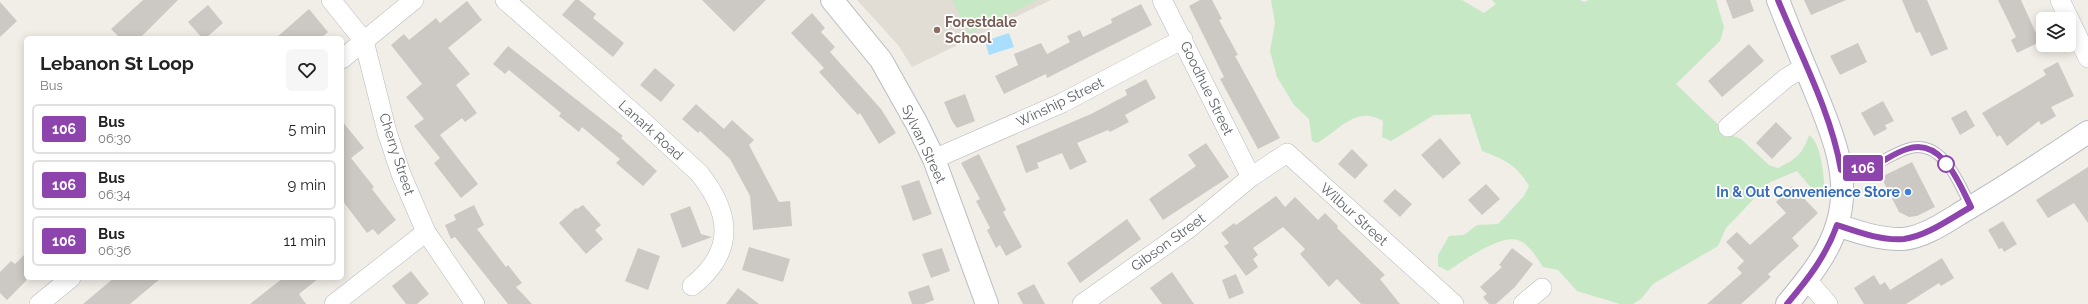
<!DOCTYPE html>
<style>
body{margin:0;font-family:Raleway,sans-serif;background:#f6f6f6;color:#222;height:100vh;display:flex;flex-direction:column;font-size:15px;white-space:nowrap}
*{box-sizing:border-box;margin:0}
p{font-size:13px;color:#767676}
.icon{flex:none;width:22px;height:22px;fill:none;stroke:currentColor;stroke-width:2;stroke-linecap:round;stroke-linejoin:round}
.map{position:relative;flex:1;overflow:hidden}
.side{position:absolute;left:24px;top:36px;width:320px;height:244px;display:flex;flex-direction:column;background:#fff;border-radius:6px;box-shadow:0 2px 10px #0003}
.side>*{flex:none}
.badge{padding:0 8px;border-radius:3px;font-size:14px;line-height:26px}
.fabs{position:absolute;left:2036px;top:12px;display:grid;gap:8px}
.fabs a{display:grid;place-items:center;width:40px;height:40px;border-radius:6px;background:#fff;box-shadow:0 2px 10px #0003;font-size:20px}
.map>.badge{position:absolute;translate:-50% -50%;box-shadow:0 0 0 2px #fff}
.round{display:grid;place-items:center;flex:none;width:42px;height:42px;border-radius:6px;background:#f6f6f6}
.head{display:flex;align-items:center;justify-content:space-between;height:68px;padding:0 16px}
h1{font-size:19px;font-weight:700;line-height:30px}
ul{padding:0;list-style:none}
li{display:flex;align-items:center;gap:12px;height:50px;margin:0 8px 6px;padding:0 8px;border:2px solid #e0e0e0;border-radius:6px}
li div{flex:1}
li b{display:block;font-size:15px}
li em{font-style:normal}
li .badge{min-width:44px;font-weight:700;text-align:center}
.map>svg:first-child{display:block}
.education{fill:#e1ddd5}
.green{fill:#c6e8c4}
.water{fill:#a9deff}
.building{fill:#ccc9c4}
.lines{fill:none;stroke-linecap:round;stroke-linejoin:round}
.lane-casing{stroke:#b8babe;stroke-width:12}
.street-casing{stroke:#b8babe;stroke-width:20}
.secondary-casing{stroke:#b9bcc1;stroke-width:24}
.lane{stroke:#fff;stroke-width:10}
.street{stroke:#fff;stroke-width:19}
.secondary{stroke:#fff;stroke-width:22}
.line-casing{stroke:#fff;stroke-width:9}
.line{stroke:#8e44ad;stroke-width:6}
.education-dot{fill:#8d6e63;stroke:#fff;stroke-width:1.5}
.stop-dot{fill:#fff;stroke:#8e44ad;stroke-width:2}
.shop-dot{fill:#3f7fe0;stroke:#fff;stroke-width:1.5}
.labels{text-anchor:middle;dominant-baseline:central;stroke-width:3.5;stroke-linejoin:round;paint-order:stroke}
.education-label{font-size:14px;font-weight:bold;fill:#785e54;stroke:#fff;text-anchor:start}
.street-label{font-size:14px;fill:#5f6368;stroke:#fff}
.shop-label{font-size:14px;font-weight:bold;fill:#366cbe;stroke:#fff;text-anchor:end}
</style>
<div class="map">
<svg width="2088" height="304" viewBox="0 0 2088 304">
<rect width="100%" height="100%" fill="#f1eee7"/>
<path class="education" d="M857,0H1051L912,67L898,45Z"/>
<path class="green" d="M952,0H1038L969,34Z
M1271,0H1462L1484,13L1496,4L1492,0H1580L1584,2L1589,0H1716L1724,27L1720,41L1676,84L1728,134L1741,139L1769,165L1778,168C1796,159 1803,154 1809,135C1822,143 1824,179 1825,194L1822,198L1817,195L1797,171L1770,182L1726,228L1718,246L1653,284L1641,299L1633,304H1620L1577,291L1558,270L1543,267C1537,258 1529,244 1518,240C1500,234 1463,261 1448,271L1438,266V255L1449,236L1464,235L1477,225L1498,224L1524,196L1529,186C1516,164 1505,160 1482,151L1470,114L1434,115L1391,141L1382,137L1383,121C1356,105 1340,130 1317,143L1312,141L1309,119L1294,105L1277,77L1270,51L1275,23Z"/>
<path class="water" d="M1009,33L1014,47L989,55L985,41Z"/>
<path class="building" d="M143,0H178L140,38H120L111,29Z
M575,0H579L596,14L593,18L624,43L613,57L562,15Z
M702,0H766L734,32Z
M1200,0H1212L1222,19L1219,20L1238,55L1235,56L1280,138L1258,149L1220,79L1224,77L1189,6Z
M1726,0H1750L1754,11L1733,19Z
M1804,0H1846L1811,15Z
M1902,0H1927L1948,49L1931,56L1920,32L1916,33Z
M1998,0H2021L2040,42L2017,53L2011,40L2016,37Z
M467,1L482,20L448,48L470,74L456,85L477,113L465,122L462,118L440,135L478,184L461,198L434,163L440,158L414,126L424,119L406,97L422,84L391,45L404,34L409,40L436,18L440,23Z
M0,2L17,21L0,37Z
M1141,4L1152,25L1047,78L1046,74L1004,94L995,76L1018,65L1014,54L1041,43L1047,54L1070,42L1067,36L1080,30L1083,37L1112,23L1111,19Z
M208,5L223,23L206,38H202L188,22Z
M309,9L328,32L321,38H276Z
M812,13L825,28L821,32L835,47L830,52L881,109L896,133L879,144L860,113L858,115L819,72L824,68L791,33Z
M1858,43L1867,62L1840,75L1830,56Z
M1749,44L1764,61L1722,97L1708,81Z
M508,46L623,136L621,138L657,171L643,186L616,163L620,159L582,127L579,132L559,116L561,113L509,70L505,74L493,64Z
M2058,62L2074,96L2051,107L2056,116L2041,125L2039,121L2007,146L2000,135L1997,137L1982,113L2046,75L2043,70Z
M655,68L675,85L661,102L640,85Z
M1146,79L1156,98L1125,115L1129,122L1110,132L1108,130L1077,143L1087,162L1070,170L1062,153L1037,163L1039,168L1026,173L1016,146L1091,114L1127,95L1125,90Z
M965,94L975,121L957,128L952,121L944,102Z
M1883,101L1894,121L1885,125L1887,129L1874,136L1861,113Z
M696,104L724,129L732,120L754,140L749,145L779,202L790,201L792,226L753,230L750,196L730,159L700,131L698,133L682,119Z
M1966,110L1975,126L1960,135L1951,118Z
M342,121L364,148L351,158L374,187L372,189L396,220L378,235L373,229L367,233L342,200Z
M1776,122L1792,138L1772,159L1756,143Z
M1440,138L1461,163L1443,179L1421,155Z
M1206,143L1229,177L1163,220L1149,199L1196,166L1188,155Z
M1352,149L1368,165L1355,179L1338,164Z
M979,154L1006,210L1003,212L1022,247L1006,256L1000,245L996,248L987,230L990,228L976,201L980,199L961,163Z
M1912,162L1935,207L1917,216L1909,217L1899,212L1881,177Z
M2088,167V223L2074,203L2048,218L2036,200Z
M919,180L932,214L913,221L901,186Z
M1486,184L1500,199L1482,215L1468,200Z
M1792,186L1818,213L1792,238L1799,246L1768,274L1771,277L1741,304H1707L1742,273L1737,268L1744,261L1726,242L1737,232L1750,245L1786,213L1776,202Z
M1395,189L1412,204L1400,217L1383,201Z
M1276,196L1285,207L1295,197L1318,220L1325,213L1338,226L1337,228L1385,275L1380,279L1400,304H1361L1337,279L1329,287L1300,254L1305,249L1283,227L1253,248L1258,255L1253,259L1258,267L1246,276L1224,246L1229,243L1221,233L1234,223L1236,225Z
M474,205L484,225L477,229L506,267L508,265L522,283L516,287L532,304H508L455,237L451,239L445,225L456,220L454,215Z
M583,205L601,225L595,230L603,239L586,254L559,223L576,208L577,209Z
M690,206L701,234L712,237L682,248L670,214Z
M1127,219L1141,239L1080,283L1067,263Z
M2003,221L2017,244L2004,252L2002,248L1999,249L1988,230Z
M749,247L790,259L783,282L742,270Z
M638,248L660,256L648,290L625,281Z
M942,248L950,271L931,278L922,254Z
M1512,248L1533,264L1515,287L1496,304H1489L1483,297L1487,294L1480,287L1502,267L1499,265Z
M26,253V281L7,300L0,293V272L11,261L15,264Z
M1942,258L1954,278L1941,286L1939,283L1906,304H1864L1854,288L1874,275L1880,285L1885,282L1890,290Z
M411,271L429,294L417,304H406L392,286Z
M1172,272L1194,304H1162L1150,288Z
M1236,274L1244,293L1229,299L1222,280Z
M114,278H161L130,304H83Z
M283,278H319L299,294L306,304H250Z
M1034,284L1045,304H1023L1017,293Z
M929,285L934,300L924,304H912L908,292Z
M738,288L759,304H726Z"/>
<g class="lines">
<defs>
<path id="lane" d="M1841,170C1853,169 1866,168 1877,163C1887,159 1897,152 1907,149C1942,137 1959,183 1971,207"/>
<path id="street" d="M331,0L364,41L387,132L401,174L426,232L475,304
M505,0L639,118L699,173C732,214 735,252 692,286
M1162,0L1251,177
M2060,0L2088,58
M342,59L414,0
M1728,127L1786,78L1805,67
M934,159L1062,103L1183,39
M1807,280L1828,304
M39,304L71,278
M334,304L426,232
M1082,304L1188,229L1251,177L1287,153L1454,304
M1523,304L1542,288"/>
<path id="secondary" d="M832,0L881,60L917,124L934,159L987,304
M1778,0C1788,26 1799,53 1810,79C1829,125 1853,175 1837,225C1828,255 1807,280 1787,304
M1837,225C1858,232 1881,240 1903,239C1926,237 1950,219 1969,208C2010,184 2049,158 2088,132"/>
</defs>
<use href="#lane" class="lane-casing"/>
<use href="#street" class="street-casing"/>
<use href="#secondary" class="secondary-casing"/>
<use href="#lane" class="lane"/>
<use href="#street" class="street"/>
<use href="#secondary" class="secondary"/>
</g>
<g class="lines">
<defs>
<path id="line" d="M1778,0C1800,54 1831,112 1841,170C1853,169 1866,169 1877,164C1887,159 1897,152 1907,149C1942,137 1959,183 1971,207C1951,218 1927,236 1904,239C1882,241 1858,232 1837,225C1826,256 1808,279 1787,304"/>
</defs>
<use href="#line" class="line-casing"/>
<use href="#line" class="line"/>
</g>
<circle class="education-dot" cx="937" cy="30" r="4"/>
<circle class="stop-dot" cx="1946" cy="164" r="8"/>
<circle class="shop-dot" cx="1908" cy="192" r="4"/>
<g class="labels">
<g class="education-label">
<text x="945" y="22">Forestdale<tspan x="945" dy="16">School</tspan></text>
</g>
<g class="street-label">
<text transform="translate(1207 88) rotate(64)">Goodhue Street</text>
<text transform="translate(1060 102) rotate(-26)">Winship Street</text>
<text transform="translate(651 130) rotate(42)">Lanark Road</text>
<text transform="translate(924 144) rotate(65)">Sylvan Street</text>
<text transform="translate(397 154) rotate(72)">Cherry Street</text>
<text transform="translate(1354 214) rotate(42)">Wilbur Street</text>
<text transform="translate(1168 242) rotate(-36)">Gibson Street</text>
</g>
<g class="shop-label">
<text x="1900" y="192">In &amp; Out Convenience Store</text>
</g>
</g>
</svg>
<div class="fabs">
<a><svg class="icon" aria-label="layers" viewBox="0 0 24 24"><path d="M12 4l9 5-9 5-9-5zM3 14l9 5 9-5"/></svg></a>
</div>
<b class="badge" style="left:1863px;top:168px;background:#8e44ad;color:#fff">106</b>
<section class="side">
<div class="head"><div><h1>Lebanon St Loop</h1><p>Bus</p></div><a class="round"><svg class="icon" aria-label="heart" viewBox="0 0 24 24"><path d="M12 20l-8-8c-3-5 5-10 8-4 3-6 11-1 8 4z"/></svg></a></div>
<ul>
<li><span class="badge" style="background:#8e44ad;color:#fff">106</span><div><b>Bus</b><p>06:30</p></div><em>5 min</em></li>
<li><span class="badge" style="background:#8e44ad;color:#fff">106</span><div><b>Bus</b><p>06:34</p></div><em>9 min</em></li>
<li><span class="badge" style="background:#8e44ad;color:#fff">106</span><div><b>Bus</b><p>06:36</p></div><em>11 min</em></li>
</ul>
</section>
</div>
